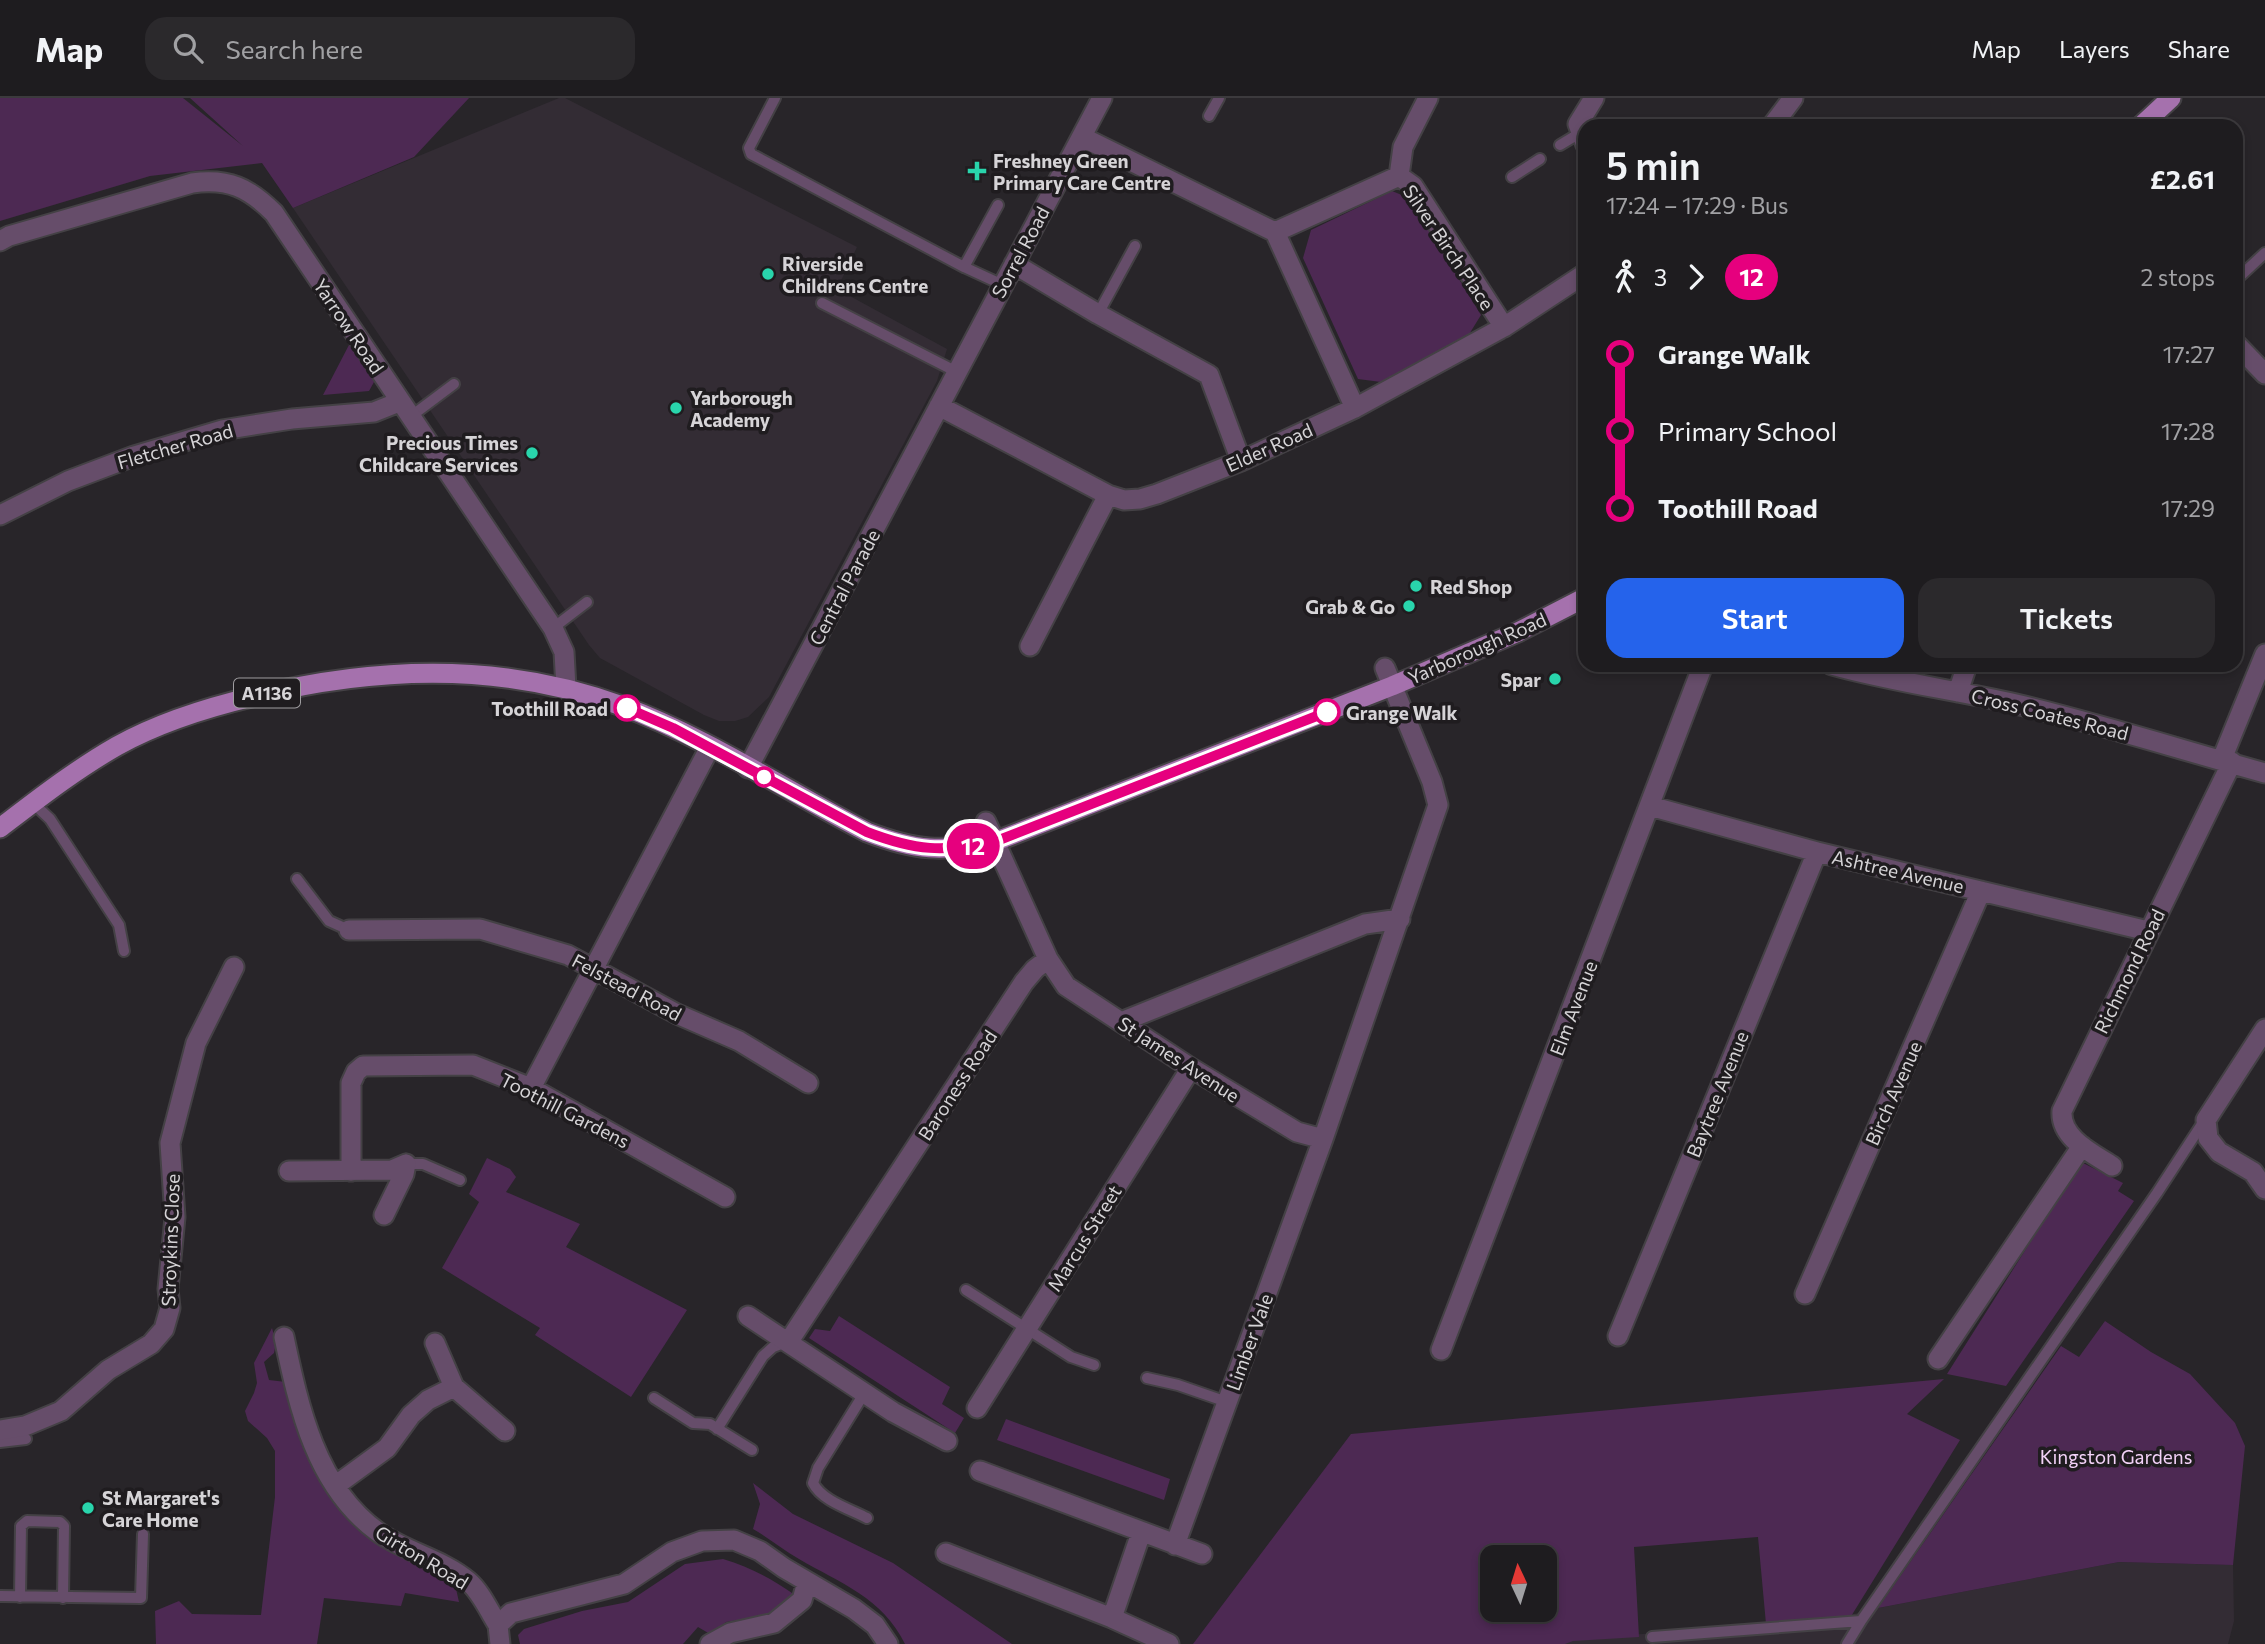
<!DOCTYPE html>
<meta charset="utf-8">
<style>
body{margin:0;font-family:Commissioner,sans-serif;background:#2b292c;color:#f1f3f6;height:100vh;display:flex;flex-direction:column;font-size:26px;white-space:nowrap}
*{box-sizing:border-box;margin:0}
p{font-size:23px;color:#a1a1a4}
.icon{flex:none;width:38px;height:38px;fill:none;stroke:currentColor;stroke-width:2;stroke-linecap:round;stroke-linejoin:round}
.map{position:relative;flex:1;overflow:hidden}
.panel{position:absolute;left:1578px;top:21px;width:665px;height:553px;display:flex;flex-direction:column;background:#1e1c1f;border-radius:21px;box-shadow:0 4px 10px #0003,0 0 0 2px #3c3a3d}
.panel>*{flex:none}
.badge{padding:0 14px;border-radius:23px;font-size:24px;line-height:46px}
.needle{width:46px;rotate:356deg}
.controls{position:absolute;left:1480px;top:1447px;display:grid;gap:14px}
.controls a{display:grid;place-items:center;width:77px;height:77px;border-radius:14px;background:#1e1c1f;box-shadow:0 4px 10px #0003,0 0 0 2px #3c3a3d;font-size:35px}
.map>.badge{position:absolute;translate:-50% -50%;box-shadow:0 0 0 4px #fff}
.legs{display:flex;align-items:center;gap:10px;height:77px;padding:0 28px;font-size:23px}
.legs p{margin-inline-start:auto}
.summary{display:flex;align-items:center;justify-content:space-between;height:119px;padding:0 28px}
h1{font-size:38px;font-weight:600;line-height:52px}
.button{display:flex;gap:14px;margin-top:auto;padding:14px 28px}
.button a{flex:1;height:80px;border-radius:21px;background:#2563eb;color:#fff;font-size:28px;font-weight:600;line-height:80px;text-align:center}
.button a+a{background:#2b292c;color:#f1f3f6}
ul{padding:0 28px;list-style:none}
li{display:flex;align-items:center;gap:24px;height:77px;font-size:26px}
li i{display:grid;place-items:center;width:10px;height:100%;margin:0 9px;background:currentColor}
li i::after{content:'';width:18px;height:18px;margin:-9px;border:5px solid;border-radius:50%;background:#1e1c1f}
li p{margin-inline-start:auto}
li:first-child i{background:linear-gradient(#0000 50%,currentColor 0)}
li:last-child i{background:linear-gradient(currentColor 50%,#0000 0)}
header{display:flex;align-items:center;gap:42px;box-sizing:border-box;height:98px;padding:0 35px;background:#1e1c1f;border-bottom:2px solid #3c3a3d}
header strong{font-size:33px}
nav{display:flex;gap:38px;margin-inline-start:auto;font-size:24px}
.search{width:490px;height:63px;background:#2b292c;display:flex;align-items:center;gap:18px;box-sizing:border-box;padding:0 24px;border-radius:21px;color:#a1a1a4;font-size:26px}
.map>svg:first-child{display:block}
.built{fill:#332c34}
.green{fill:#4d2953;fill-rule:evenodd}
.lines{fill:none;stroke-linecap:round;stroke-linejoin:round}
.service-casing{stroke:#444145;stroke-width:14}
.minor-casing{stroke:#444145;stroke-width:23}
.primary-casing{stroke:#444145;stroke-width:23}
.service{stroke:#664d6a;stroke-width:10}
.minor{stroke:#664d6a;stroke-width:19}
.primary{stroke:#a571ad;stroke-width:19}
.line-1-casing{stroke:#fff;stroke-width:16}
.line-1{stroke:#e6007e;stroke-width:10}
.poi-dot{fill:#29d5ac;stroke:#1f1c1f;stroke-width:2.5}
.stop-1-dot{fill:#fff;stroke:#e6007e;stroke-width:3.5}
.labels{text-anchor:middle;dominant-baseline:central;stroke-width:7;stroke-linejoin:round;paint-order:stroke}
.shield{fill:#1f1c1f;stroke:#9f9da0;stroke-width:2}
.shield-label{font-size:18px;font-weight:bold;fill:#d6d4d7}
.poi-label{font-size:19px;font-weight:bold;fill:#d6d4d7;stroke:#1f1c1f;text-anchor:start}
.street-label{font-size:19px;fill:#d6d4d7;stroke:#1f1c1f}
.stop-label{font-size:19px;font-weight:bold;fill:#d6d4d7;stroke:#1f1c1f;text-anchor:end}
.park-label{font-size:19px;fill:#f3d2f8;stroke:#1f1c1f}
</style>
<header>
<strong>Map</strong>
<div class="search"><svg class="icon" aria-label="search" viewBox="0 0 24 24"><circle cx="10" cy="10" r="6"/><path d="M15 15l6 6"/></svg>Search here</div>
<nav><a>Map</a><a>Layers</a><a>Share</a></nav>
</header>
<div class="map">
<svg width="2265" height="1546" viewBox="0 0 2265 1546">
<rect width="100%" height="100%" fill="#282529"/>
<path class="built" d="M559,0H565L857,149L837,191L947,251L937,283L769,599L748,619L735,623H719L704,617L600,560L589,547L293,110Z
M2119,1464L2233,1467L2234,1523L2228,1546H1514L1834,1521L1878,1510Z"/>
<path class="green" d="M0,0H183L243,48L190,0H469L414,59L293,110L262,65L150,78L0,123Z
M1392,93L1409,100L1481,217L1468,238L1381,284L1358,281L1303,160L1311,132Z
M350,245L372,277L374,284L369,293L323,297Z
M487,1060L510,1071L516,1079L506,1094L580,1126L566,1149L687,1212L631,1299L535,1237L540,1230L442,1170L479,1104L469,1096Z
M2081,1064L2123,1085L2118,1093L2134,1103L2006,1288L1947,1276Z
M839,1218L950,1289L942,1306L964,1320L955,1335L809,1240L815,1231L830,1233Z
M2105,1223L2151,1254L2190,1276L2235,1325L2245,1348L2233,1467L2119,1464L1878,1510L2061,1248L2079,1259Z
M272,1230L276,1245L274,1255L264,1264L269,1282L286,1284L301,1343L323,1388L352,1422L454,1482L459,1504L405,1495L401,1508L324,1500L317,1546H156L155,1513L179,1503L192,1516L261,1517L275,1399V1353L267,1340L248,1323L245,1313L254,1295L257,1285L254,1265Z
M1944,1281L1907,1316L1960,1342L1850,1520L1766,1526L1758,1439L1634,1449L1639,1539L1573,1543L1565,1546H1193L1351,1336ZM1493,1460H1545V1512H1493Z
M1006,1321L1170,1381L1164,1402L997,1342Z
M753,1385L793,1416L893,1465L1012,1546H905C883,1500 840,1485 799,1461C783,1452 769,1440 753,1431L760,1406Z
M723,1461C750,1469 772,1481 795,1497L768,1517L726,1524L710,1536L698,1529L683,1546H520L518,1537L524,1531L582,1513L628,1504L685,1466Z"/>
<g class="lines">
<defs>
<path id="service" d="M775,0L749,50L751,56L964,169L1003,187
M1209,18L1219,0
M1560,47L1580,35
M1512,79L1540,61
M964,169L998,107
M2236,182L2265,155
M822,205L957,274
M1098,216L1135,148
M410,319L454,286
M553,530L587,504
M33,705L50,721L119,827L124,853
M297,781L329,823L349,832
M406,1066H423L460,1082
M966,1192L1071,1259L1094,1267
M1147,1280L1178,1287L1227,1304
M865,1294L818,1370L813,1385C822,1403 850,1411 867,1420
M654,1300L693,1325L710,1326L752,1352
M717,1331L763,1258L773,1249L789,1243
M0,1344L26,1341
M0,1498L141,1500L143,1436
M20,1499L21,1428L27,1423L60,1424L64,1428L63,1500
M1652,1539L1861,1523L2157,1095L2204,1023
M1847,1546L1861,1523"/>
<path id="minor" d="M1772,28L1793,0
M1082,39L1275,134
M1586,47L1578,26L1594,0
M1399,78L1403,49L1428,0
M0,143L9,138L192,85C229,80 249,90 274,115L553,530L564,554L566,590
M1014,166L1098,216L1209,277L1241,363
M2236,246L2265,276
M939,308L1108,397L1124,402L1140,401L1157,396L1241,363L1355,310L1504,229L1586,175
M1355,310L1275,134L1399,78L1413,88L1504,229
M0,417L68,383L134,358L222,332L292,321L374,314L399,304
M1030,548L1108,397
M1832,567C1893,584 1955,592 2016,606C2100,626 2182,652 2265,675
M1958,594L1967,567
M2222,661L2265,556
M748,670L1102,0
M1650,708L1817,754L2148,833
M349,832L480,831L568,857L677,916L739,943L808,985
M1048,861L1066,888L1191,970L1297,1034L1323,1041
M1121,924L1365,826L1400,821
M2265,931L2206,1022L2208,1040L2219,1054L2253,1074L2265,1091
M531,990L710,649
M2112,1068C2092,1055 2060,1040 2062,1013L2232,664
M289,1073L392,1072L406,1066
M351,1073V985L356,974L363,968L473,967L531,990L725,1099
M384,1117L404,1076L406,1066
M1805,1196L1981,793
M748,1218L893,1314L947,1343
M1618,1238L1817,754
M284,1239C299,1310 316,1389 378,1434C405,1454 442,1461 468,1483C481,1494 489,1513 498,1527
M789,1243L1024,884L1035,871L1048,861L986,724
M435,1245L454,1289L505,1333
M1441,1252L1703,567
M1938,1261L2082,1048
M977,1310L1191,970
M0,1332L25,1328L61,1313L108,1272L151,1246L164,1231L170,1210L168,1191L175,1119L170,1045L196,945L234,869
M980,1373L1202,1456
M335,1388L387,1350L411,1317L428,1302L454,1289
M1175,1447L1323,1041L1438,707L1432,684L1385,570
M946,1455L1112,1520L1169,1546
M1112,1520L1141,1435
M500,1546L498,1527L511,1515L624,1486L672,1454L702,1443L734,1442L760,1453L784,1470L854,1511L875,1527L888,1546
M710,1546L730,1535L774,1525L802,1502L807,1484"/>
<path id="primary" d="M2141,28L2171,0
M0,730C38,701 75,672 117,648C160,624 209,609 256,598C378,568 503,564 622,608C706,639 787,693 867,734C916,753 942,754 994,744L1392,588L1518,534L1586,499"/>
</defs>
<use href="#service" class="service-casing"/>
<use href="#minor" class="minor-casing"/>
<use href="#primary" class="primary-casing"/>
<use href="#service" class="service"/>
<use href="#minor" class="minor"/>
<use href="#primary" class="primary"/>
</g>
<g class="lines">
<defs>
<path id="line-1" d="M627,610L673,630L867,734C916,753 943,754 994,744L1327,614"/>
</defs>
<use href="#line-1" class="line-1-casing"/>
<use href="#line-1" class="line-1"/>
</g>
<g class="poi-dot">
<path d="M973.5 62.5h7v7h7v7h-7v7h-7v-7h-7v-7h7z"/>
<circle cx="768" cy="176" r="7"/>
<circle cx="676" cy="310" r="7"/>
<circle cx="532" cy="355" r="7"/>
<circle cx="1416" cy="488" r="7"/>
<circle cx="1409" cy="508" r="7"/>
<circle cx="1555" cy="581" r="7"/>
<circle cx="88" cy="1410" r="7"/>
</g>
<g class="stop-1-dot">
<circle cx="627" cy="610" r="12"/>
<circle cx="1327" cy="614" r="12"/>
<circle cx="764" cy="679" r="9"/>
</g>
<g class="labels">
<rect class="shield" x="234" y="580.5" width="66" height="29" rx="5"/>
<g class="shield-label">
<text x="267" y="595">A1136</text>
</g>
<g class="poi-label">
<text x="993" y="62">Freshney Green<tspan x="993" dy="22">Primary Care Centre</tspan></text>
<text x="782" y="165">Riverside<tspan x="782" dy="22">Childrens Centre</tspan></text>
<text x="690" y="299">Yarborough<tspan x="690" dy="22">Academy</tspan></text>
<text x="518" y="344" text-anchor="end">Precious Times<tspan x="518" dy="22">Childcare Services</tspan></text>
<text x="1430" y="488">Red Shop</text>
<text x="1395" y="508" text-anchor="end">Grab &amp; Go</text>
<text x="1541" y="581" text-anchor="end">Spar</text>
<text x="102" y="1399">St Margaret's<tspan x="102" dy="22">Care Home</tspan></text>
</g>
<g class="street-label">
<text transform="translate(1449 149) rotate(56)">Silver Birch Place</text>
<text transform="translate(1020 154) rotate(-62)">Sorrel Road</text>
<text transform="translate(349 228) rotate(56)">Yarrow Road</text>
<text transform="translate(175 348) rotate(-16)">Fletcher Road</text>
<text transform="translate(1269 349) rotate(-24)">Elder Road</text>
<text transform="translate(844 489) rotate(-62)">Central Parade</text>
<text transform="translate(1477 550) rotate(-24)">Yarborough Road</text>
<text transform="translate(2050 616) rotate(14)">Cross Coates Road</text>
<text transform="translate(1898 773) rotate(13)">Ashtree Avenue</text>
<text transform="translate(2129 873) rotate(-64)">Richmond Road</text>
<text transform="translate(627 889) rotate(28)">Felstead Road</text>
<text transform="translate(1573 910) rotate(-69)">Elm Avenue</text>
<text transform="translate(1179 961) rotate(33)">St James Avenue</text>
<text transform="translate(957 987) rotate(-57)">Baroness Road</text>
<text transform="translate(1893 995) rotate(-66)">Birch Avenue</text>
<text transform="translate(1717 996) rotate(-68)">Baytree Avenue</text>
<text transform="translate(565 1012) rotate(27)">Toothill Gardens</text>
<text transform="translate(1084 1140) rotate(-58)">Marcus Street</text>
<text transform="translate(170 1142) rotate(-88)">Stroykins Close</text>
<text transform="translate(1249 1244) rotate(-70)">Limber Vale</text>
<text transform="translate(422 1459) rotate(31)">Girton Road</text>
</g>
<g class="stop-label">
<text x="608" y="610">Toothill Road</text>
<text x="1346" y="614" text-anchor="start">Grange Walk</text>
</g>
<g class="park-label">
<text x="2116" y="1358">Kingston Gardens</text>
</g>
</g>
</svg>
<div class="controls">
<a><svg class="needle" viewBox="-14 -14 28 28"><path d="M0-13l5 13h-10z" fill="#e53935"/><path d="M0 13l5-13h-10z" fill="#a1a1a4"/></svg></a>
</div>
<b class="badge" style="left:973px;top:748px;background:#e6007e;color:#fff">12</b>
<section class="panel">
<div class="summary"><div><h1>5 min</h1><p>17:24 – 17:29 · Bus</p></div><b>£2.61</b></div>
<div class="legs"><svg class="icon" aria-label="walk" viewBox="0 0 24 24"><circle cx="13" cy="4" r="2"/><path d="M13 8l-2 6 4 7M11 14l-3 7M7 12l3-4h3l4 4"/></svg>3<svg class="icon" aria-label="forward" viewBox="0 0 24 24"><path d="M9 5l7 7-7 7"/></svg><b class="badge" style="background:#e6007e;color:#fff">12</b><p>2 stops</p></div>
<ul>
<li><i style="color:#e6007e"></i><b>Grange Walk</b><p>17:27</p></li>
<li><i style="color:#e6007e"></i><span>Primary School</span><p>17:28</p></li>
<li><i style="color:#e6007e"></i><b>Toothill Road</b><p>17:29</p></li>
</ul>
<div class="button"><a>Start</a><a>Tickets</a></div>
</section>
</div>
